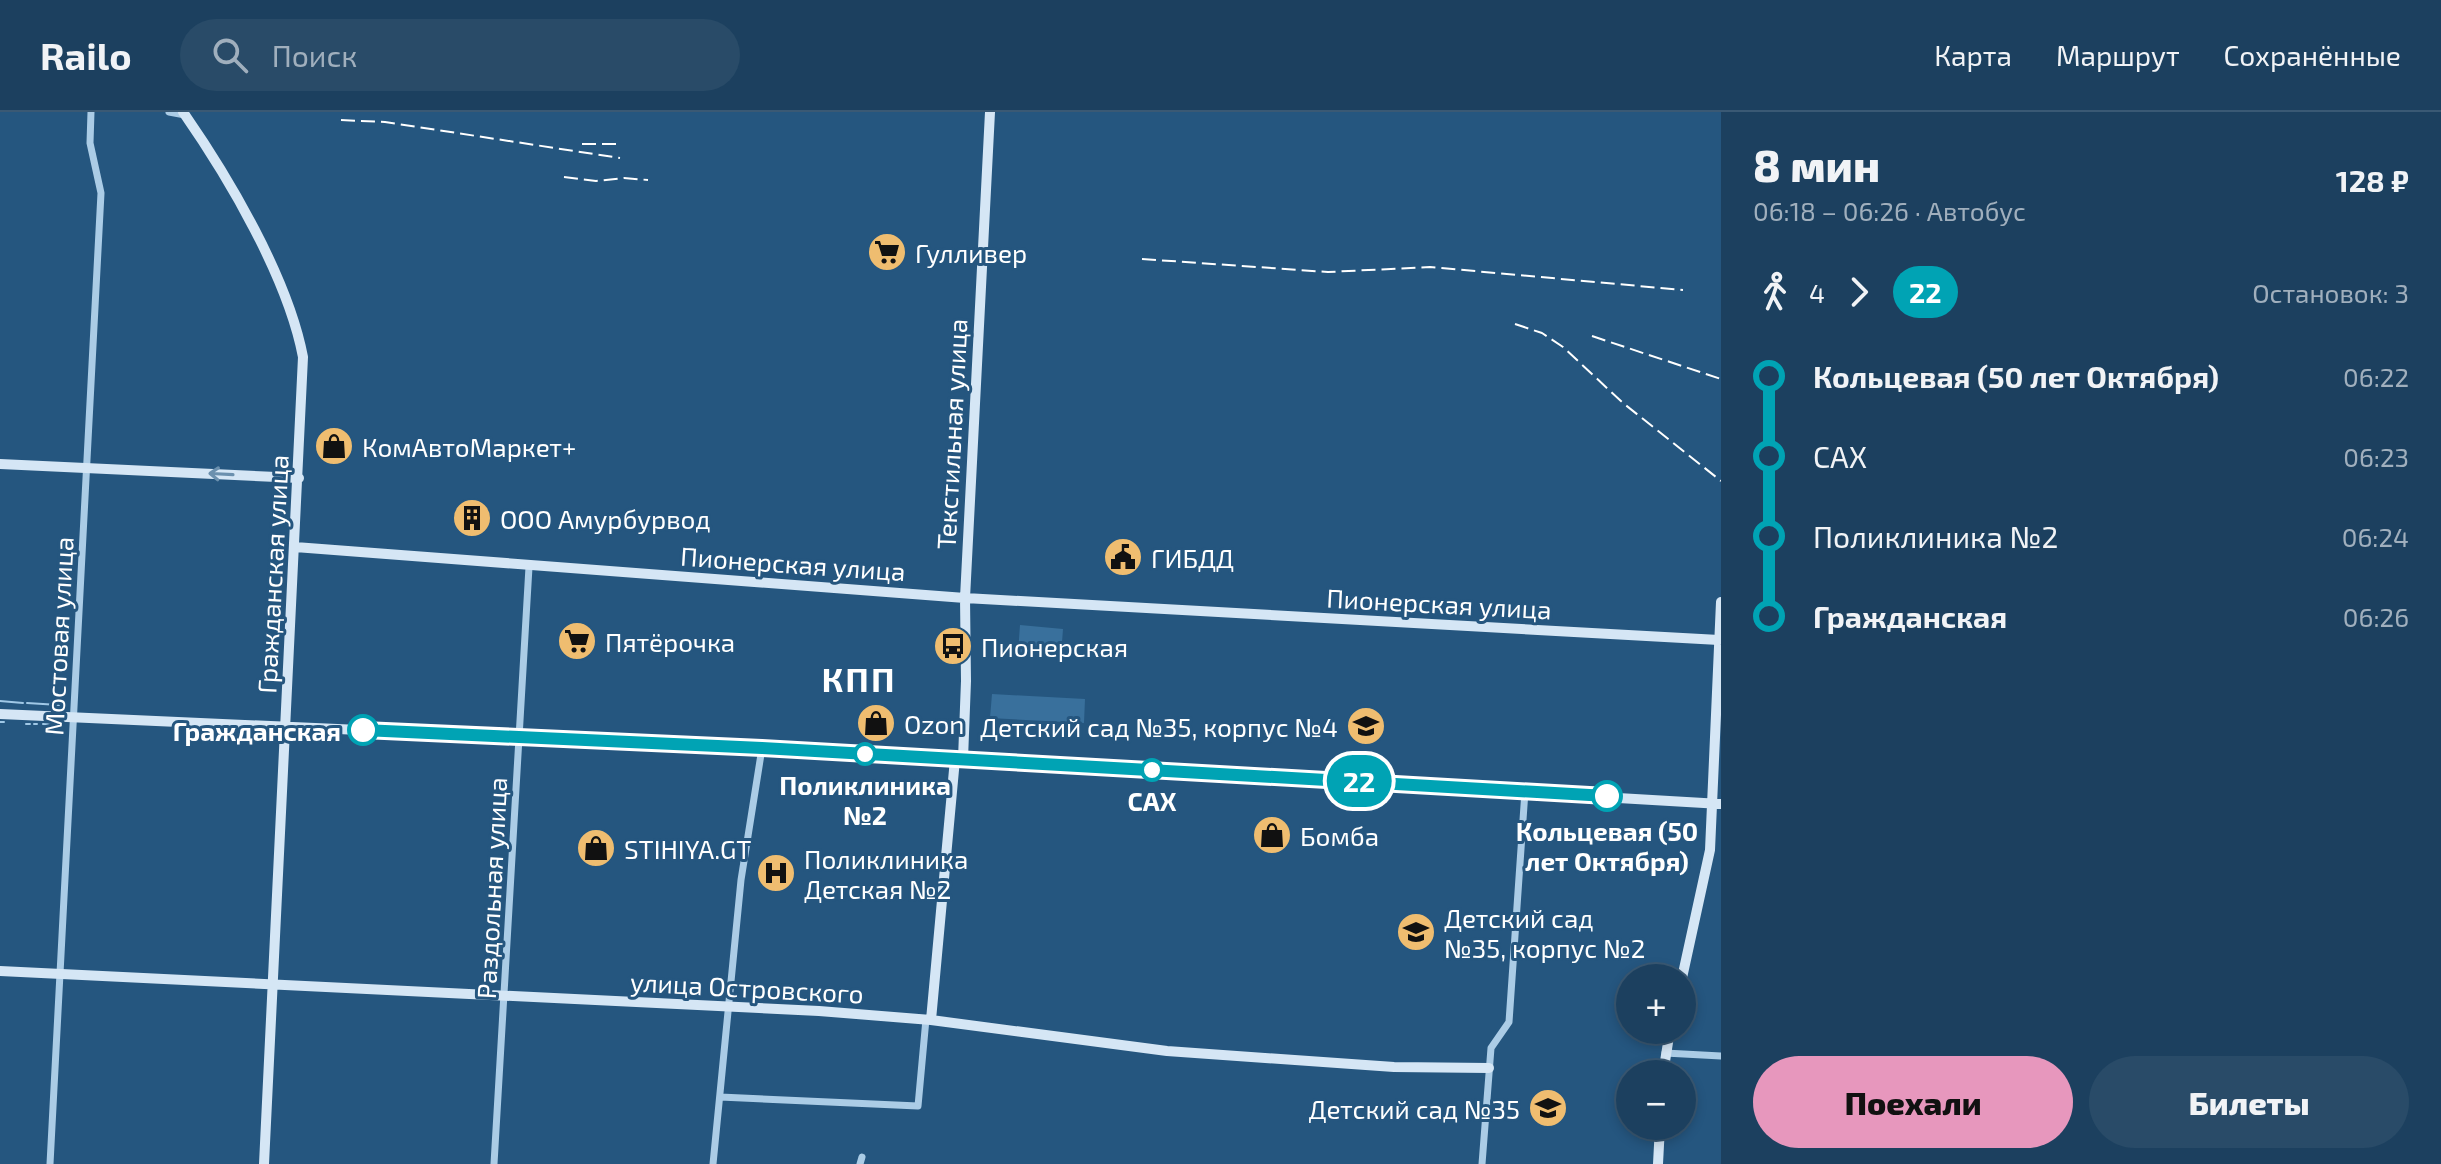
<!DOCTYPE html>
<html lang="ru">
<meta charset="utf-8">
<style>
body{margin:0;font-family:"Exo 2",sans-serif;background:#294b68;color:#f1f3f6;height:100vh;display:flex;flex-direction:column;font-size:30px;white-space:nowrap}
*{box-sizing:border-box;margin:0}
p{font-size:26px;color:#a0afbd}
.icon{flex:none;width:44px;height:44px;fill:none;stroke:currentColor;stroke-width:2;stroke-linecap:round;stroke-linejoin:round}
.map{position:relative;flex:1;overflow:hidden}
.drawer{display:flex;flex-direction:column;background:#1c405f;width:720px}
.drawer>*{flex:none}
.badge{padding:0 16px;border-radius:26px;font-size:28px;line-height:52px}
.tools{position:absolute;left:1616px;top:852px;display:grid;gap:16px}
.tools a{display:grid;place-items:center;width:80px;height:80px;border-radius:50%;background:#1c405f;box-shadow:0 4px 12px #0003,0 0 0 2px #3a5974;font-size:40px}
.map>.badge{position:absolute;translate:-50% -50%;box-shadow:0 0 0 4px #fff}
.legs{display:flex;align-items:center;gap:12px;height:88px;padding:0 32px;font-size:26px}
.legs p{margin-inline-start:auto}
.headline{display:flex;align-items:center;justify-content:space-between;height:136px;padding:0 32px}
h1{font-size:44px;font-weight:800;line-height:60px}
.primary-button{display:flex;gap:16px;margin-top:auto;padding:16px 32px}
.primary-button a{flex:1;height:92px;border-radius:48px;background:#e797bd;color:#111;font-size:32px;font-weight:800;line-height:92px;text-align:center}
.primary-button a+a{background:#294b68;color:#f1f3f6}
ul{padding:0 32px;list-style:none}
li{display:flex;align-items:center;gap:28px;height:80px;font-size:30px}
li i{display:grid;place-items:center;width:12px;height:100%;margin:0 10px;background:currentColor}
li i::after{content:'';width:20px;height:20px;margin:-10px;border:6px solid;border-radius:50%;background:#1c405f}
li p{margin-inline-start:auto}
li:first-child i{background:linear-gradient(#0000 50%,currentColor 0)}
li:last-child i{background:linear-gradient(currentColor 50%,#0000 0)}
header{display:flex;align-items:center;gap:48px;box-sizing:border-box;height:112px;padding:0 40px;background:#1c405f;border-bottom:2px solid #3a5974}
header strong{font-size:38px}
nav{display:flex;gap:44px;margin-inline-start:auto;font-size:28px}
.search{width:560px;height:72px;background:#294b68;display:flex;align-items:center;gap:20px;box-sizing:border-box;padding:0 28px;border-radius:44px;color:#a0afbd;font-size:30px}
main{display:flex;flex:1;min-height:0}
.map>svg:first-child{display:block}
.green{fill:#39709c}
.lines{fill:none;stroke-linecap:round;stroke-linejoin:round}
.stream{stroke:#a0c8e6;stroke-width:2}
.street{stroke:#abcce6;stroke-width:7}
.secondary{stroke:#d5e6f5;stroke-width:10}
.rail{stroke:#fff;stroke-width:2;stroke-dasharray:14 6;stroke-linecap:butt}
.oneway{stroke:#6b90ae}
.line-1-casing{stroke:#fff;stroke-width:18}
.line-1{stroke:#00a3b4;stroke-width:12}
.stop-1-dot{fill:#fff;stroke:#00a3b4;stroke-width:4}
.labels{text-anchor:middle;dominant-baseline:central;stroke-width:6;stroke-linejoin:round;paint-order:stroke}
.poi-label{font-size:26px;fill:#fff;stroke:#25567f;text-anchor:start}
.street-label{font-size:26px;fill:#fff;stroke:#25567f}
.stop-label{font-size:26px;font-weight:bold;fill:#fff;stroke:#25567f}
.district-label{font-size:34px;font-weight:bold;letter-spacing:2px;fill:#fff;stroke:#25567f}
</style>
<header>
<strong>Railo</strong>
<div class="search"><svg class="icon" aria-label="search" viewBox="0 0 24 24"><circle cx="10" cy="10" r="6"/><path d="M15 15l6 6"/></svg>Поиск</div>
<nav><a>Карта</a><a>Маршрут</a><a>Сохранённые</a></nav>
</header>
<main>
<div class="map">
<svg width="1721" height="1052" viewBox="0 0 1721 1052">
<rect width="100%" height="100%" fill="#25567f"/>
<path class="green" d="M1020,513L1063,517L1061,544L1018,541Z
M992,582L1085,587L1084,611L990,606Z"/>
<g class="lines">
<path class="stream" d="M0,589L23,591
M27,591L59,593
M0,610H4
M26,612H30
M34,612H37
M43,612L55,613"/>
<path class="street" d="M169,0L185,3
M1665,941L1721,944
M720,985L918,994L926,907
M50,1052L101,81L90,31L91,0
M494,1052L529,455
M713,1052L741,768L762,636
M860,1052L862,1045
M1482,1052L1491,936L1509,910L1525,679"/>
<path class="secondary" d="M183,0C229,66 288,166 303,245L264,1052
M0,352L299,366
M295,435L965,486L1719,528
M0,602L762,636L1721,692
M963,647L966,569L965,486L990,0
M0,859L819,899L931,908L1167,939L1394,955L1489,956
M1682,866L1710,738L1721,490
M931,908L955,647
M1663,962L1670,918
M1658,1052L1660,1014"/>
<path class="rail" d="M341,8L385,10L620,46
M582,32H621
M564,65L596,69L624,66L648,68
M1142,147L1328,160L1430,155L1683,178
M1515,212L1542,221L1563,235L1623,291L1721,369
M1592,224L1721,267"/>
</g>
<defs><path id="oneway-shaft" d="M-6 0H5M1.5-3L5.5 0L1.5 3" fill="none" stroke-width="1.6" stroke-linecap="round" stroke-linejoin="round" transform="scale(2)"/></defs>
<use class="oneway" href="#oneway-shaft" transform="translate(221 362) rotate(-177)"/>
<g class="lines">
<defs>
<path id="line-1" d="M363,618L762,636L1607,684"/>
</defs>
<use href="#line-1" class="line-1-casing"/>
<use href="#line-1" class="line-1"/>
</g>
<defs>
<symbol id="supermarket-disc" viewBox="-11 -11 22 22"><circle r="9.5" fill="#efbd70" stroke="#25567f"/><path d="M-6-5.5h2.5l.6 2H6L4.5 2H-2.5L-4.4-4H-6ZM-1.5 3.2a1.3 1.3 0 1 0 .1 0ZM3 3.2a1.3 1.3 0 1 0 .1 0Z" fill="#111"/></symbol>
<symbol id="shop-disc" viewBox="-11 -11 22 22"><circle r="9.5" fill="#efbd70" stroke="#25567f"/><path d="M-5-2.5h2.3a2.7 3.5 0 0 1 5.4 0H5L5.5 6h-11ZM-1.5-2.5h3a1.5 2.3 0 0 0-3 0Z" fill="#111"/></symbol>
<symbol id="building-disc" viewBox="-11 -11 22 22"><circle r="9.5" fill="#efbd70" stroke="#25567f"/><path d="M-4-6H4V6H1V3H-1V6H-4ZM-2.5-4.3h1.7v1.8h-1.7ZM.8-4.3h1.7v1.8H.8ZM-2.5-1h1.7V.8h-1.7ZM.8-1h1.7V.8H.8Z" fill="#111"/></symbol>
<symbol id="civic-disc" viewBox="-11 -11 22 22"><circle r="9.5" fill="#efbd70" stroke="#25567f"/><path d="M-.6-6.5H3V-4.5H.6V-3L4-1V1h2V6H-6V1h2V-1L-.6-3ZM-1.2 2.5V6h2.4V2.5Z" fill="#111"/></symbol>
<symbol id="bus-disc" viewBox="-11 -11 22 22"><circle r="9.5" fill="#efbd70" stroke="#25567f"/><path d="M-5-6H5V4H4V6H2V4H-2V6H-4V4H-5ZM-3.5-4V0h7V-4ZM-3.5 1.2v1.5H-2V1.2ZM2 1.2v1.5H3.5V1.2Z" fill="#111"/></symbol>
<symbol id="school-disc" viewBox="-11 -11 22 22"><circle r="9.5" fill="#efbd70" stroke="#25567f"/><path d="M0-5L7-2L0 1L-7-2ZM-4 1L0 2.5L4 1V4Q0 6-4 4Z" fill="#111"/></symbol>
<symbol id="hospital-disc" viewBox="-11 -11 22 22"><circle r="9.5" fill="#efbd70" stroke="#25567f"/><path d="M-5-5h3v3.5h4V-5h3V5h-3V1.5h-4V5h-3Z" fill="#111"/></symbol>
</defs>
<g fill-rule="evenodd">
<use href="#supermarket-disc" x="865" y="118" width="44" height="44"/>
<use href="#shop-disc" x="312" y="312" width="44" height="44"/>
<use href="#building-disc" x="450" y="384" width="44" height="44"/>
<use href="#civic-disc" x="1101" y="423" width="44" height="44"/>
<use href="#supermarket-disc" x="555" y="507" width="44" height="44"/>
<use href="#bus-disc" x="931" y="512" width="44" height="44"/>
<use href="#shop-disc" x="854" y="589" width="44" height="44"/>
<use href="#school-disc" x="1344" y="592" width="44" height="44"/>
<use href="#shop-disc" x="1250" y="701" width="44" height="44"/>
<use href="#shop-disc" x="574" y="714" width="44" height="44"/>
<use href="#hospital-disc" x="754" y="739" width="44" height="44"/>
<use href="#school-disc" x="1394" y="798" width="44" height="44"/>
<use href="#school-disc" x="1526" y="974" width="44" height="44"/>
</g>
<g class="stop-1-dot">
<circle cx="363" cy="618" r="14"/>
<circle cx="865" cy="642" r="10"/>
<circle cx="1152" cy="658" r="10"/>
<circle cx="1607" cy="684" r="14"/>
</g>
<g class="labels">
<g class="poi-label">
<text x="915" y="140">Гулливер</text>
<text x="362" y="334">КомАвтоМаркет+</text>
<text x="500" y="406">ООО Амурбурвод</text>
<text x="1151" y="445">ГИБДД</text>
<text x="605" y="529">Пятёрочка</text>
<text x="981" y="534">Пионерская</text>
<text x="904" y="611">Ozon</text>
<text x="1338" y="614" text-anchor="end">Детский сад №35, корпус №4</text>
<text x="1300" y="723">Бомба</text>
<text x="624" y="736">STIHIYA.GT</text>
<text x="804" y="746">Поликлиника<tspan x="804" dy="30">Детская №2</tspan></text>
<text x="1444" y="805">Детский сад<tspan x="1444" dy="30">№35, корпус №2</tspan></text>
<text x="1520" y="996" text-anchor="end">Детский сад №35</text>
</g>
<g class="street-label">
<text transform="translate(951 322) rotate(-87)">Текстильная улица</text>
<text transform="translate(793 451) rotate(4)">Пионерская улица</text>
<text transform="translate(272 462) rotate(-87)">Гражданская улица</text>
<text transform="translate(1439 491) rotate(3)">Пионерская улица</text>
<text transform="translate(58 524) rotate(-87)">Мостовая улица</text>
<text transform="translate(491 776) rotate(-87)">Раздольная улица</text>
<text transform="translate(747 875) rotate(3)">улица Островского</text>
</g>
<g class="stop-label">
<text x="341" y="618" text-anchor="end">Гражданская</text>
<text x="865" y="672">Поликлиника<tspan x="865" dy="30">№2</tspan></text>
<text x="1152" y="688">САХ</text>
<text x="1607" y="718">Кольцевая (50<tspan x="1607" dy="30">лет Октября)</tspan></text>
</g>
<g class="district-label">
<text x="859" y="566">КПП</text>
</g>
</g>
</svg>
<div class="tools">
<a>+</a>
<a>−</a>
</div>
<b class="badge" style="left:1359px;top:669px;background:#00a3b4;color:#fff">22</b>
</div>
<section class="drawer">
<div class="headline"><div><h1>8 мин</h1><p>06:18 – 06:26 · Автобус</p></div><b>128 ₽</b></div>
<div class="legs"><svg class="icon" aria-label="walk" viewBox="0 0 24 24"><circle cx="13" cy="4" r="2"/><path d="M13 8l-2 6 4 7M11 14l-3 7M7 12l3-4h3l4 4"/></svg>4<svg class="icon" aria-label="forward" viewBox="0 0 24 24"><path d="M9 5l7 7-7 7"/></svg><b class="badge" style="background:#00a3b4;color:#fff">22</b><p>Остановок: 3</p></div>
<ul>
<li><i style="color:#00a3b4"></i><b>Кольцевая (50 лет Октября)</b><p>06:22</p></li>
<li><i style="color:#00a3b4"></i><span>САХ</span><p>06:23</p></li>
<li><i style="color:#00a3b4"></i><span>Поликлиника №2</span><p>06:24</p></li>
<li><i style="color:#00a3b4"></i><b>Гражданская</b><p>06:26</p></li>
</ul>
<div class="primary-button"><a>Поехали</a><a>Билеты</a></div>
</section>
</main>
